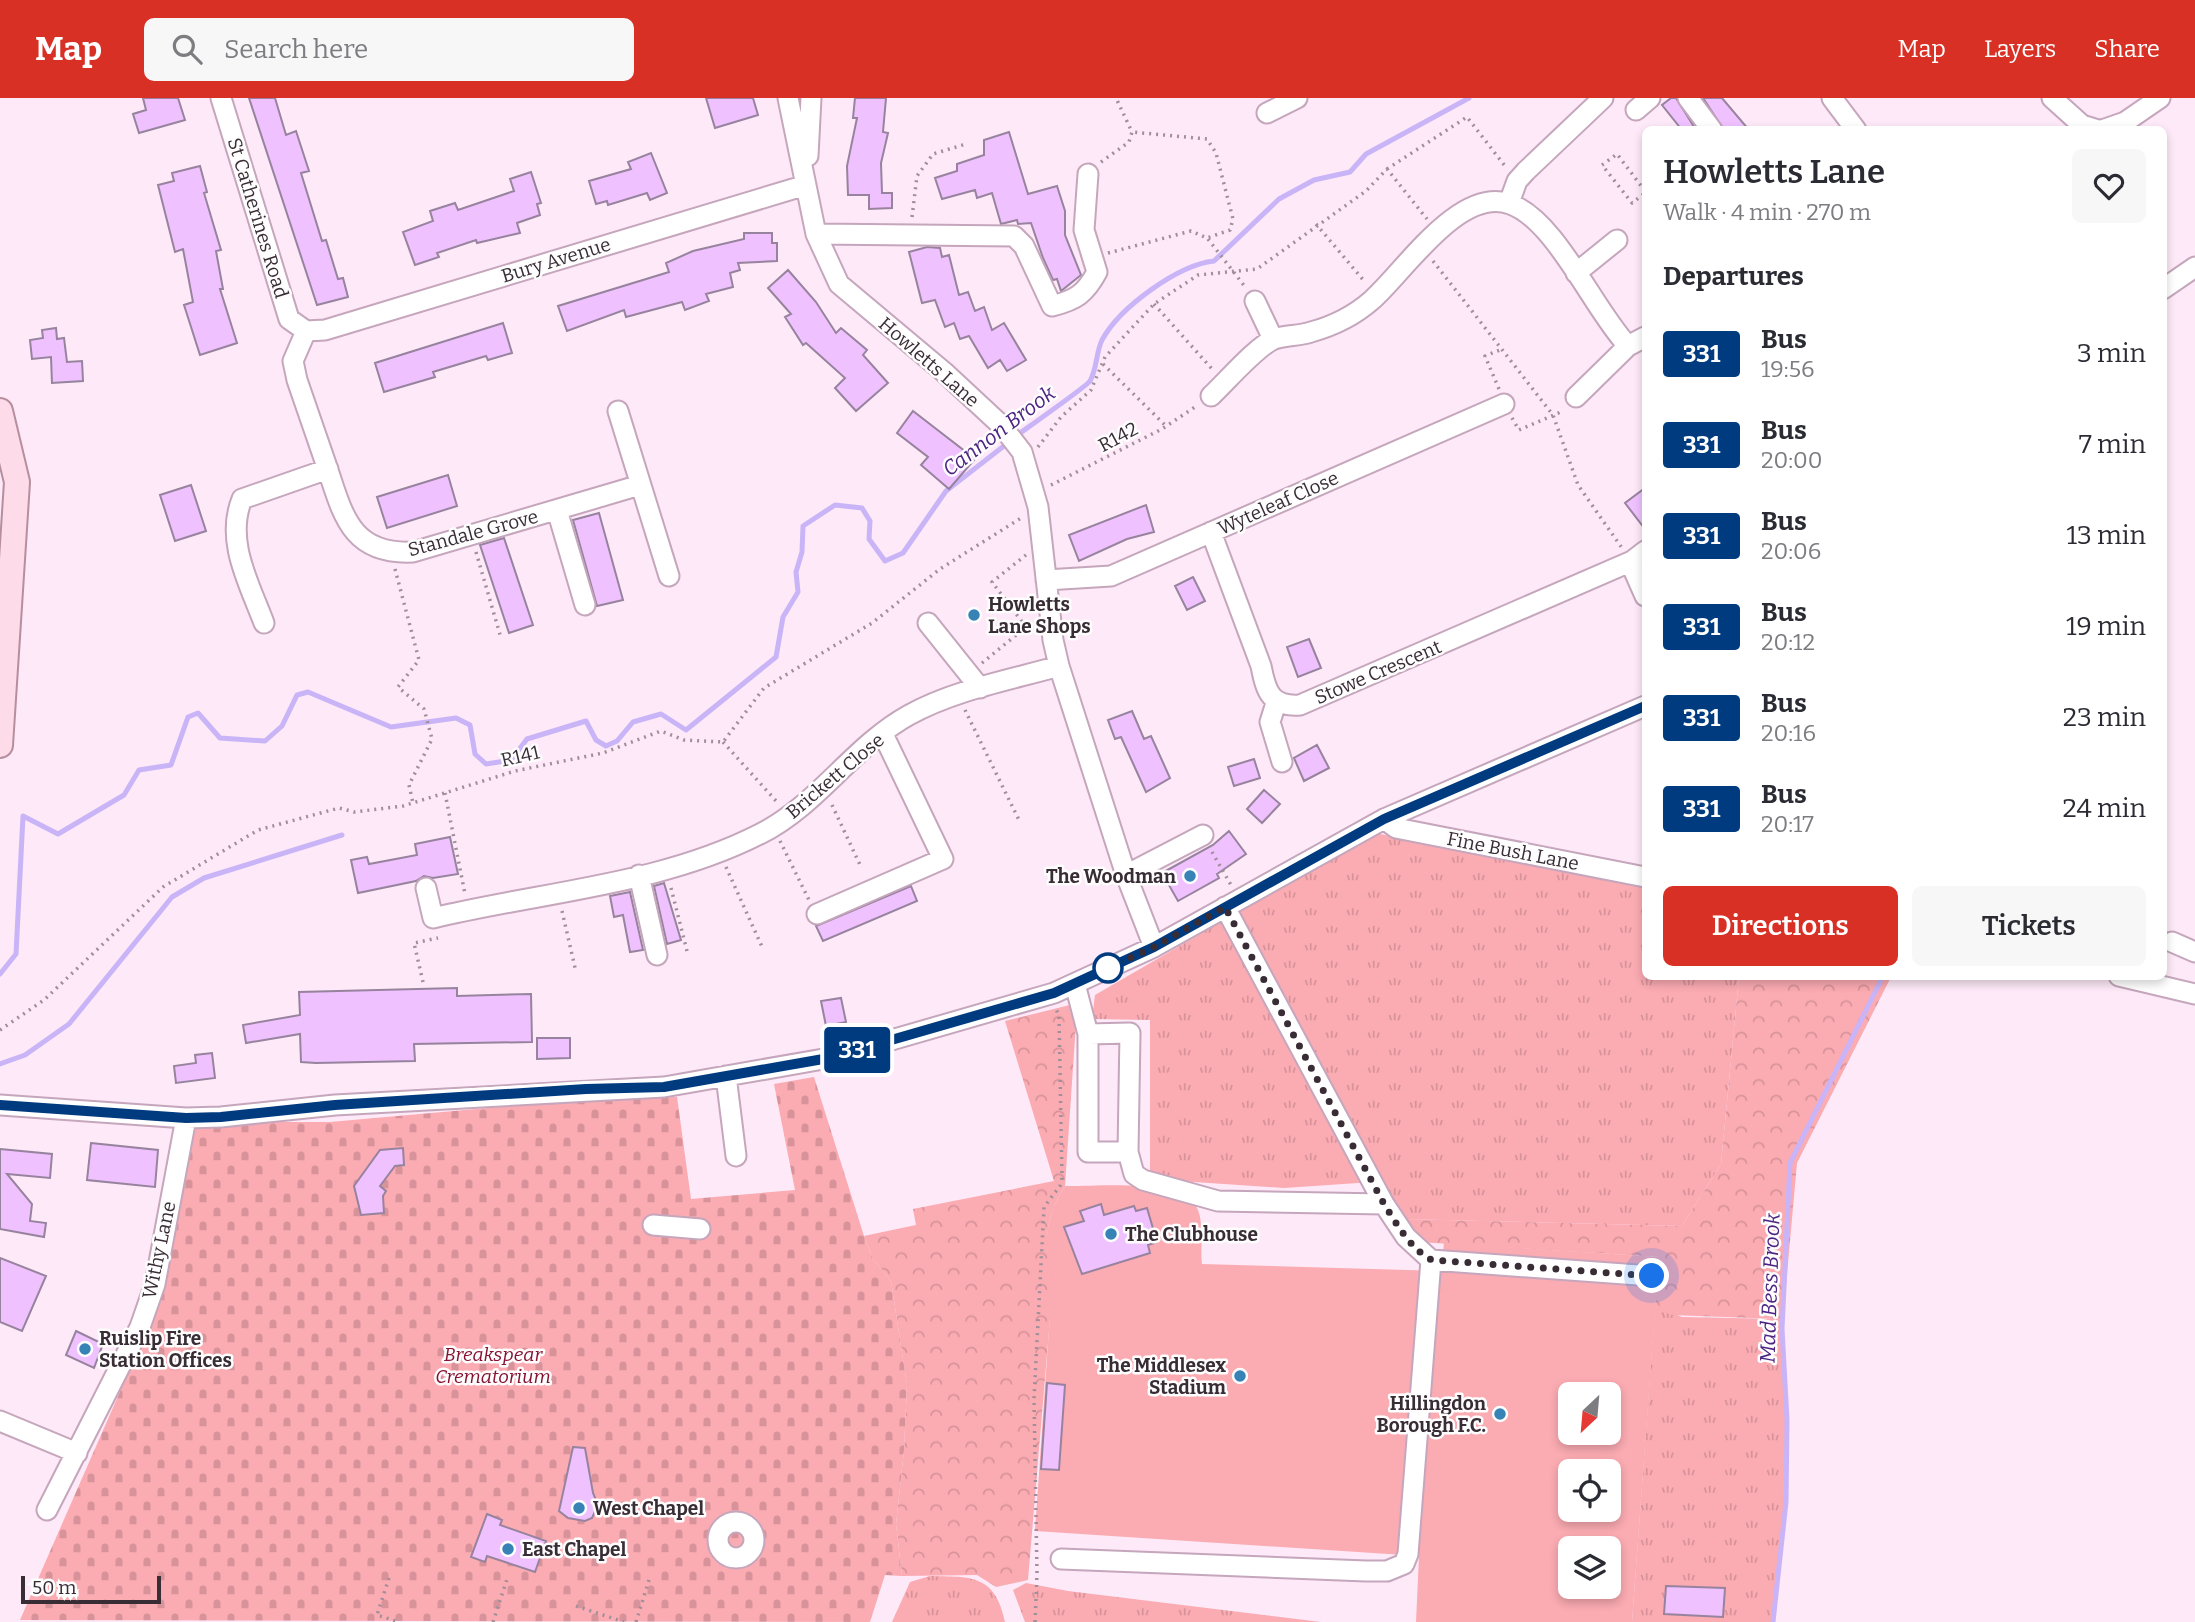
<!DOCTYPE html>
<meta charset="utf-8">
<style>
body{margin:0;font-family:Bitter,serif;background:#f7f7f7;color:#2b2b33;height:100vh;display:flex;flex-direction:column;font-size:26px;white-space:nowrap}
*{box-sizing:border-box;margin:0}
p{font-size:23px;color:#7c7c81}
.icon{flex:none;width:38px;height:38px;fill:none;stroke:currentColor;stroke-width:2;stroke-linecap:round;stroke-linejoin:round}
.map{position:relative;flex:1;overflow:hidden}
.drawer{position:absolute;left:1642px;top:28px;width:525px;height:854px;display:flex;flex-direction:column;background:#fff;border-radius:10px;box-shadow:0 4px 10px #0003}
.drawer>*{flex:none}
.badge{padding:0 14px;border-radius:5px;font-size:24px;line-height:46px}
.needle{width:46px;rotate:206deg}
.buttons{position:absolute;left:1558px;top:1284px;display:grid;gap:14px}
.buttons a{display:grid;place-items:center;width:63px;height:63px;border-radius:10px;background:#fff;box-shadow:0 4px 10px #0003;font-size:35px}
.scale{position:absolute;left:21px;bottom:18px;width:140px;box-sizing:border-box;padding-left:7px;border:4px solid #382c35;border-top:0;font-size:19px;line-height:24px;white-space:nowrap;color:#382c35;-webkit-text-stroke:5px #fdfdfd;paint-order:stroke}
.you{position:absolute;width:35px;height:35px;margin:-18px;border:5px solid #fff;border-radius:50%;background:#1a73e8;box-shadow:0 0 0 10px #1a73e833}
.map>.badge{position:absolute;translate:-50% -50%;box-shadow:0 0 0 4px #fff}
h2{padding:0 21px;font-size:26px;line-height:63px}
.round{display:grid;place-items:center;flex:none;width:74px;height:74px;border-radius:10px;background:#f7f7f7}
.summary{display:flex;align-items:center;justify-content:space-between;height:119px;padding:0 21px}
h1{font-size:33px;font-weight:600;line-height:52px}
.action{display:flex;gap:14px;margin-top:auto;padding:14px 21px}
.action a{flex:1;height:80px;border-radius:10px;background:#d93025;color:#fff;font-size:28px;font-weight:600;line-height:80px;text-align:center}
.action a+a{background:#f7f7f7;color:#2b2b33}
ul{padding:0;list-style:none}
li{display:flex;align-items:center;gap:21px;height:91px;padding:0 21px}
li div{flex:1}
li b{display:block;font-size:26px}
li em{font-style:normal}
li .badge{min-width:77px;font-weight:700;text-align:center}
header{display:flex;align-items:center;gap:42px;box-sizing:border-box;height:98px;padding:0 35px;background:#d93025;color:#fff}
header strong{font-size:33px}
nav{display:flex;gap:38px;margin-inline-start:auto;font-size:24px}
.search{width:490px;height:63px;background:#f7f7f7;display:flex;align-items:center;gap:18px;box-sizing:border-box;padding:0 24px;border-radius:10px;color:#7c7c81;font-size:26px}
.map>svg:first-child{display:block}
.grass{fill:url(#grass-tufts)}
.forest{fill:url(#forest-crowns)}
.cemetery{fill:url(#cemetery-stones)}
.pitch{fill:#fbabb2;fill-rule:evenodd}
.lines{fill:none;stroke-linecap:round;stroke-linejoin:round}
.stream{stroke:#c9b4f7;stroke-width:5}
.building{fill:#efc2ff;stroke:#97839e;stroke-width:2}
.minor-casing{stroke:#c5a6bc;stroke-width:23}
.major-casing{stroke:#b78e9f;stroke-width:28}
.path{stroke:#9f8f9a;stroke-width:3.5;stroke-dasharray:2 5;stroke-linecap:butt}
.minor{stroke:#fff;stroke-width:19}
.major{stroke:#fddbe8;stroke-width:24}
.line-casing{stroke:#fff;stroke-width:16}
.line{stroke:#003b80;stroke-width:10}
.walk{stroke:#382c35;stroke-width:7;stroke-dasharray:0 12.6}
.poi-dot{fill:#3883b6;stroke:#fdfdfd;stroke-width:2.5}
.stop-dot{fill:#fff;stroke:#003b80;stroke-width:3.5}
.labels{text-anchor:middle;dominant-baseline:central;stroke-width:5;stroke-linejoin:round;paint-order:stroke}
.street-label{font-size:19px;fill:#382c35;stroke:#fdfdfd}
.poi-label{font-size:19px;font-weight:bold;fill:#382c35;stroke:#fdfdfd;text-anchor:start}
.park-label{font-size:19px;font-style:italic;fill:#861030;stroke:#fdfdfd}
.water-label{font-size:21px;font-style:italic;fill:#4d2483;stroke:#fdfdfd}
</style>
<header>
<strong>Map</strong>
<div class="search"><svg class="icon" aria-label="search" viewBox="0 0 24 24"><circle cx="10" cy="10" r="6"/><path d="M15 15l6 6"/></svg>Search here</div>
<nav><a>Map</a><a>Layers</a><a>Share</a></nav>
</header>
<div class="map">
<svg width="2195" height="1524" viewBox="0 0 2195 1524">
<defs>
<pattern id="grass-tufts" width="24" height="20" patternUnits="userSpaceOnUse" patternTransform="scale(1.75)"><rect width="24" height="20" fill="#fbabb2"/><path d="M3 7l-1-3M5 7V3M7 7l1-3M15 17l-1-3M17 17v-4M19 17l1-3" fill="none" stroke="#d8939a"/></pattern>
<pattern id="forest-crowns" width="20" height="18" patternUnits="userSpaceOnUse" patternTransform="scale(1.75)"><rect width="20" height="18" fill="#fbabb2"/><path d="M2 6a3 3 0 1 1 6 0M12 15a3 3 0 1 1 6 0" fill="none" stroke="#d8939a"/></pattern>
<pattern id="cemetery-stones" width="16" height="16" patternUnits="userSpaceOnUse" patternTransform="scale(1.75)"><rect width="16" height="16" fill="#fbabb2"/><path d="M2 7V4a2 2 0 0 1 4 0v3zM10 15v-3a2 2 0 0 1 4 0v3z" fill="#d8939a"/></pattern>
</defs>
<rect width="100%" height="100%" fill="#fde9f7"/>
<path class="grass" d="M1375,735L1645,789V878L1739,879L1721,1066L1682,1128L1404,1121L1373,1084L1284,1090L1150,1081V922L1092,921L1095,897Z
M1655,1208L1682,1219L1782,1221L1786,1317L1785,1403L1771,1524H1632Z
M930,1478C971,1479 995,1476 1005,1524H892L910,1484Z
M1026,1485L1068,1493L1321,1524H1025L1013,1492Z"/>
<path class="forest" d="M1739,879H1891L1797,1065L1783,1221L1670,1217L1655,1208L1659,1159L1419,1144L1404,1121L1682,1128L1721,1066Z
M1070,907L1076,925L1065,1088C1049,1113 1040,1145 1054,1173L1028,1482L996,1489L977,1477L902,1478L896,1426L904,1352L907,1287L891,1183L873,1161L864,1138L916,1127L913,1111L1054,1083L1005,923Z"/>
<path class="cemetery" d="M814,979L864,1138L873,1161L891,1183L907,1287L904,1352L896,1426L902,1478L885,1477L870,1524L20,1522L157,1209L192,1024H330L601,1000L677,999L691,1101L795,1092L774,986Z"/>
<path class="pitch" d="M1065,1088C1096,1089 1185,1079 1198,1112C1204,1127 1200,1151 1202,1166L1441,1173L1444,1145L1659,1159L1632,1524H1416L1419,1458L1035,1433L1053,1173C1040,1145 1049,1113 1065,1088ZM1570,1297H1608V1335H1570ZM1570,1374H1608V1412H1570ZM1570,1451H1608V1489H1570Z"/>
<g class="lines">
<path class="stream" d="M1016,338C1027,330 1087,288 1090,283C1097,271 1096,254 1102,242C1120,209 1178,167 1214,163L1279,101L1314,82L1350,74L1366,56L1469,0
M0,876L16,856L23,718L58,736L124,697L139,672L171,667L188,619L198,615L220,640L265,643L282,628L297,597L308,594L391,629L456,620L470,627L475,656L486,666L511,662L527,641L586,623L596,642L606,648L617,643L633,624L661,616L686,632L776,559L783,519L798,494L796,474L802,454L803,428L835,407L862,410L870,423L869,441L885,463L903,455L946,393L1009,344
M0,966L25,957L69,926L172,799L204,780L342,737
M1773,1524L1786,1404L1787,1322L1782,1231L1790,1065L1883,878"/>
</g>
<path class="building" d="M143,0H178L185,22L139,35L133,16L146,12Z
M249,0H275L286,37L296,33L309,73L301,75L322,143L326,142L338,181L343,180L348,199L317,207Z
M706,0H753L758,17L715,30Z
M855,0H886L883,34L888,35L881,65L882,95H892V110L869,111V97H848L847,68L857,20H853Z
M1671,0H1676L1696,32H1682L1662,7Z
M1703,0H1722L1749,32H1724Z
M1009,34L1028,96L1057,88L1065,113V137L1081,177L1061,193L1057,181L1053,182L1043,160L1031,125L1018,126L1017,122L1001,126L992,95L977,100L975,92L942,101L935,80L957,73V66L984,57V42Z
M651,55L667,95L650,102L647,95L608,107L607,103L596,106L589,83L631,71L628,64Z
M200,68L207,94L204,95L221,152L216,153L223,191H220L237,245L200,257L184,207L193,204L183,151L175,154L158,87L174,83L172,75Z
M531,74L541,105L537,106L540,117L517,125L520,135L477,145L476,142L437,155L439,159L415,167L403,134L433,123L430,113L455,105L458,112L514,93L510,81Z
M744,135H772V145H777V163L738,165L740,172L730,175L733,189L706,196L709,203L685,212L682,204L626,219L624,212L567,233L558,208L669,174L666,165L693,153L744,141Z
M927,149L940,150L942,159L949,157L959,197L968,194L975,213L984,209L992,232L1004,225L1026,262L1007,273L1000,262L988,270L969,238L960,241L954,225L945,229L935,202L922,205L909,154Z
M788,172L816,204L836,235L841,230L867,252L863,257L888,285L856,313L835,290L845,280L806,245L803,247L785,219L791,216L768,190Z
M503,225L512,255L488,262L486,258L433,274L435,279L384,294L375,265Z
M56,230L57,241L64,240L67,264L82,263L83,283L52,285L51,259L32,261L30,242L43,240L42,232Z
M913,313L975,361L949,391L921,367L928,359L897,335Z
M448,377L457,408L387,430L377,399Z
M191,387L206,433L175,443L160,397Z
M1645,390V431L1625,405Z
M1146,407L1154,434L1127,441L1079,463L1069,437Z
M599,415L623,502L597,508L573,422Z
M504,440L533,527L509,535L480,447Z
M1193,479L1205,503L1187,512L1175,488Z
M1309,541L1321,570L1298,579L1287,549Z
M1132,613L1144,641L1151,638L1170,680L1146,694L1121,639L1115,641L1108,622Z
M1317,647L1329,670L1304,683L1294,660Z
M1254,661L1260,680L1234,688L1228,669Z
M1264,692L1280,706L1262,725L1247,711Z
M1229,733L1246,756L1217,776L1219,780L1178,803L1162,775L1213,747Z
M450,739L458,776L433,780L424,778L416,783L358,795L351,762L367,759L369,766L417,757L415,746Z
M664,785L681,842L667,846L654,788Z
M911,788L917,803L823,843L816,828Z
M630,794L643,852L630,854L623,817L614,819L610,798Z
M457,890V898L531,896L532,944L414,946L415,963L316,965L301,964L300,936L246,945L243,927L300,917L299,894Z
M841,900L846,924L826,928L821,903Z
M537,940H570V960L537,961Z
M212,955L215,980L176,985L174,968L196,965L195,957Z
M91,1045L158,1052L155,1089L87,1082Z
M403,1050L404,1067L395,1068L380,1088L386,1093L383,1098L384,1115L361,1117L354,1088L380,1052Z
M0,1051L52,1056L50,1080L7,1076L32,1106L30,1123L46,1125L44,1139L0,1131Z
M1101,1106L1104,1117L1134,1108L1136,1113L1147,1110L1157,1144L1148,1147L1150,1155L1082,1176L1064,1129L1084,1123L1080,1113Z
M0,1160L46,1178L22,1233L0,1224Z
M76,1233L103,1246L94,1270L66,1257Z
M1047,1285L1065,1287L1059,1372L1041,1371Z
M573,1349L585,1350L593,1395L598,1407L592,1420L585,1423L568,1420L559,1413Z
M487,1416L502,1422L500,1427L546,1443L535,1474L487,1458L485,1464L471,1459Z
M1666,1488L1725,1490L1723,1519L1664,1516Z"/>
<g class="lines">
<defs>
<path id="minor" d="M221,0L289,221L306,233
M788,0L816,136L839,186L944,274L1001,327L1022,354L1038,409L1053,542L1059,568L1126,777L1154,849
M1688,0L1712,32
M1832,0L1856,32
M2052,0L2082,27L2098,32
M1636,12L1650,0
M1267,15L1297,0
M2102,32L2125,24L2160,0
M808,58L811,0
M1509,105L1517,83L1526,73L1603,0
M816,136L1014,138L1024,148L1052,208C1076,202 1085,196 1097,174L1084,132L1088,76
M1576,175L1617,142
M2163,191L2195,169
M1255,203L1273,241
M306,233L325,232L806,87
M306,233L293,263L297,282C307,311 317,340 327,369C343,417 351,457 413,454L640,387
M1211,298C1227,283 1256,249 1274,241C1286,237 1300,238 1311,234C1333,228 1355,217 1372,202C1404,174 1459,88 1510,106C1556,122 1593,211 1628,248
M1576,299L1628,248L1645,239
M618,313L669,478
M557,412L585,507
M1211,434L1261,568C1266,594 1271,609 1300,607L1632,463L1645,453
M1630,464L1645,498
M1046,482L1111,478L1504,306
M264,525C249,485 225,443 242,401L328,371
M928,525L980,590
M1276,605L1270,624L1282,664
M1384,721L1396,730L1645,779
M639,777L657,857
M1126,777L1203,737
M426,790L433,820C541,794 660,787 760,736C818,707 853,648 909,617C954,592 1010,582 1059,568
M1225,809L1384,1106
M817,816L943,761L883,636
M2172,844L2195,854
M2119,878L2195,896
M1075,886L1088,936V1054H1128L1134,1076L1143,1082L1218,1103L1384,1106L1406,1139L1431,1162L1652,1178
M1088,936L1130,935L1128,1054
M726,978L736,1058
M0,1007L186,1020L221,1019L335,1007L664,989L829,960L1054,895L1154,849L1384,721L1645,608
M653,1127L700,1131
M0,1323L77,1355
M47,1412L140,1229L155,1186L186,1020
M718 1442a18 18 0 1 1 36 0a18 18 0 1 1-36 0Z
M1061,1461L1366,1473H1387L1404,1466L1408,1456L1431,1162"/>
<path id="major" d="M0,313L17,384L0,647"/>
</defs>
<use href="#minor" class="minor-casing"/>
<use href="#major" class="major-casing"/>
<path class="path" d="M1101,64L1129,44L1132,34L1116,0
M1387,71L1467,19L1505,68
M1645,93L1617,56L1602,67L1632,105L1645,95
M912,119L917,78L933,56L966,46
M1316,126L1365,184
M1208,141L1246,190
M1108,155L1191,133L1207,140L1230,132L1233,121L1216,55L1207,41L1132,34
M1433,163L1553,317L1578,387L1622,450
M1154,206L1212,271
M1103,266L1166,328
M1499,291L1485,258L1500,252
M1512,320L1519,332L1563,313
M1038,349L1061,319L1091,292L1105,259L1154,206L1198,177L1257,171L1366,93L1387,71L1427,121
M1051,387L1162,331L1198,307
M476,454L501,540
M1026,457L992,484L1026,529L1032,524
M395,471L419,562L398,589L424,611L432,641L409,687L413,705
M982,565L1026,529
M965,612L1020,724
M723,644L777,704
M445,695L465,796
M832,707L861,769
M780,743L809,802
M1212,754L1231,787
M726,769L763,851
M671,790L687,853
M562,813L576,874
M423,884L414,845L438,840
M0,932L44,902L163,789L258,732L339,710L354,714L403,708L515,673L603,655L661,633L684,642L723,644L764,590L872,525L940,471L1021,420
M389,1480L377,1517L399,1524
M576,1508L624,1524
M493,1524L508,1478
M636,1524L649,1482
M1035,1524L1037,1476L1034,1301L1044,1109L1060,1088L1062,1080L1059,918L1056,911"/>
<use href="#minor" class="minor"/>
<use href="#major" class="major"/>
</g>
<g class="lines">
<defs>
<path id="line" d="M0,1007L186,1020L221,1019L335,1007L586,991L664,989L829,960L1054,895L1154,849L1384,721L1645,608"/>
</defs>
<use href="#line" class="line-casing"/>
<use href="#line" class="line"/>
<path class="walk" d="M1108,870L1154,849L1225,809L1384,1106C1397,1126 1410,1151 1432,1162L1652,1178"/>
</g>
<g class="poi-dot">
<circle cx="974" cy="517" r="7"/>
<circle cx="1190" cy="778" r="7"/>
<circle cx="1111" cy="1136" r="7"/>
<circle cx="85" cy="1251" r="7"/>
<circle cx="1240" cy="1278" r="7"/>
<circle cx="1500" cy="1316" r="7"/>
<circle cx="579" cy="1410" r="7"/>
<circle cx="508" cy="1451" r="7"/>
</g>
<circle class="stop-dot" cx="1108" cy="870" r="14"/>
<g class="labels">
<g class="street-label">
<text transform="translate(258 120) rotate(73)">St Catherines Road</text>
<text transform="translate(556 162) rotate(-17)">Bury Avenue</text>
<text transform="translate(929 264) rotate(41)">Howletts Lane</text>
<text transform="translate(1118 339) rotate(-28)">R142</text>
<text transform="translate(1278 405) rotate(-24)">Wyteleaf Close</text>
<text transform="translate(473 435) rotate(-15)">Standale Grove</text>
<text transform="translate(1378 574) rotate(-23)">Stowe Crescent</text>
<text transform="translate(520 658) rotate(-13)">R141</text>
<text transform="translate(835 678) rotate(-40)">Brickett Close</text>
<text transform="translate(1513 753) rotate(11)">Fine Bush Lane</text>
<text transform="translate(159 1152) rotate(-78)">Withy Lane</text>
</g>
<g class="poi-label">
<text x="988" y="506">Howletts<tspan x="988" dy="22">Lane Shops</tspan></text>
<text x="1176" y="778" text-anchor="end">The Woodman</text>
<text x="1125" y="1136">The Clubhouse</text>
<text x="99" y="1240">Ruislip Fire<tspan x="99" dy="22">Station Offices</tspan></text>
<text x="1226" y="1267" text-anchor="end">The Middlesex<tspan x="1226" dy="22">Stadium</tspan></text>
<text x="1486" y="1305" text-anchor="end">Hillingdon<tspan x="1486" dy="22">Borough F.C.</tspan></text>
<text x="593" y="1410">West Chapel</text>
<text x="522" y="1451">East Chapel</text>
</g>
<g class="park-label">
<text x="493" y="1256">Breakspear<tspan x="493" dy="22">Crematorium</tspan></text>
</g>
<g class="water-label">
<text transform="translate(999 333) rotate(-37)">Cannon Brook</text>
<text transform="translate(1770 1190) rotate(-88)">Mad Bess Brook</text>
</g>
</g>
</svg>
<div class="buttons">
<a><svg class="needle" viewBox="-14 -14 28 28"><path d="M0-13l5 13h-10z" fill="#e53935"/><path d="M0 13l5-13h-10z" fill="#7c7c81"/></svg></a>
<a><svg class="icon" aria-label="locate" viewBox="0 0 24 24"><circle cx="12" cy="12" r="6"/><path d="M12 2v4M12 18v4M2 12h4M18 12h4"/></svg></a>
<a><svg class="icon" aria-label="layers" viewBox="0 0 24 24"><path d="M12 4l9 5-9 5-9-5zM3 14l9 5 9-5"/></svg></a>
</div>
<div class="scale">50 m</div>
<div class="you" style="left:1652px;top:1178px"></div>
<b class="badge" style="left:857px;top:952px;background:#003b80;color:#fff">331</b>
<section class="drawer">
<div class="summary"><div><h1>Howletts Lane</h1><p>Walk · 4 min · 270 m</p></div><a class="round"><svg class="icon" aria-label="heart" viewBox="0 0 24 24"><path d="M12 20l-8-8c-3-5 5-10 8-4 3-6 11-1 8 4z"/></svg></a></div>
<h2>Departures</h2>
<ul>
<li><span class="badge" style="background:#003b80;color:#fff">331</span><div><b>Bus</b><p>19:56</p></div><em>3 min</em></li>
<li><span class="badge" style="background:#003b80;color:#fff">331</span><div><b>Bus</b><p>20:00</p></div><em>7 min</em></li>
<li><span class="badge" style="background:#003b80;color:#fff">331</span><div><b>Bus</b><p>20:06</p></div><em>13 min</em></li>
<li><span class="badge" style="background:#003b80;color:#fff">331</span><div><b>Bus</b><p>20:12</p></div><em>19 min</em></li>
<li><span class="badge" style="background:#003b80;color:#fff">331</span><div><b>Bus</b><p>20:16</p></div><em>23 min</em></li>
<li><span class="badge" style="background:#003b80;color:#fff">331</span><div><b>Bus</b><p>20:17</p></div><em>24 min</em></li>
</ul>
<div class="action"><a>Directions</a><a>Tickets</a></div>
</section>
</div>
